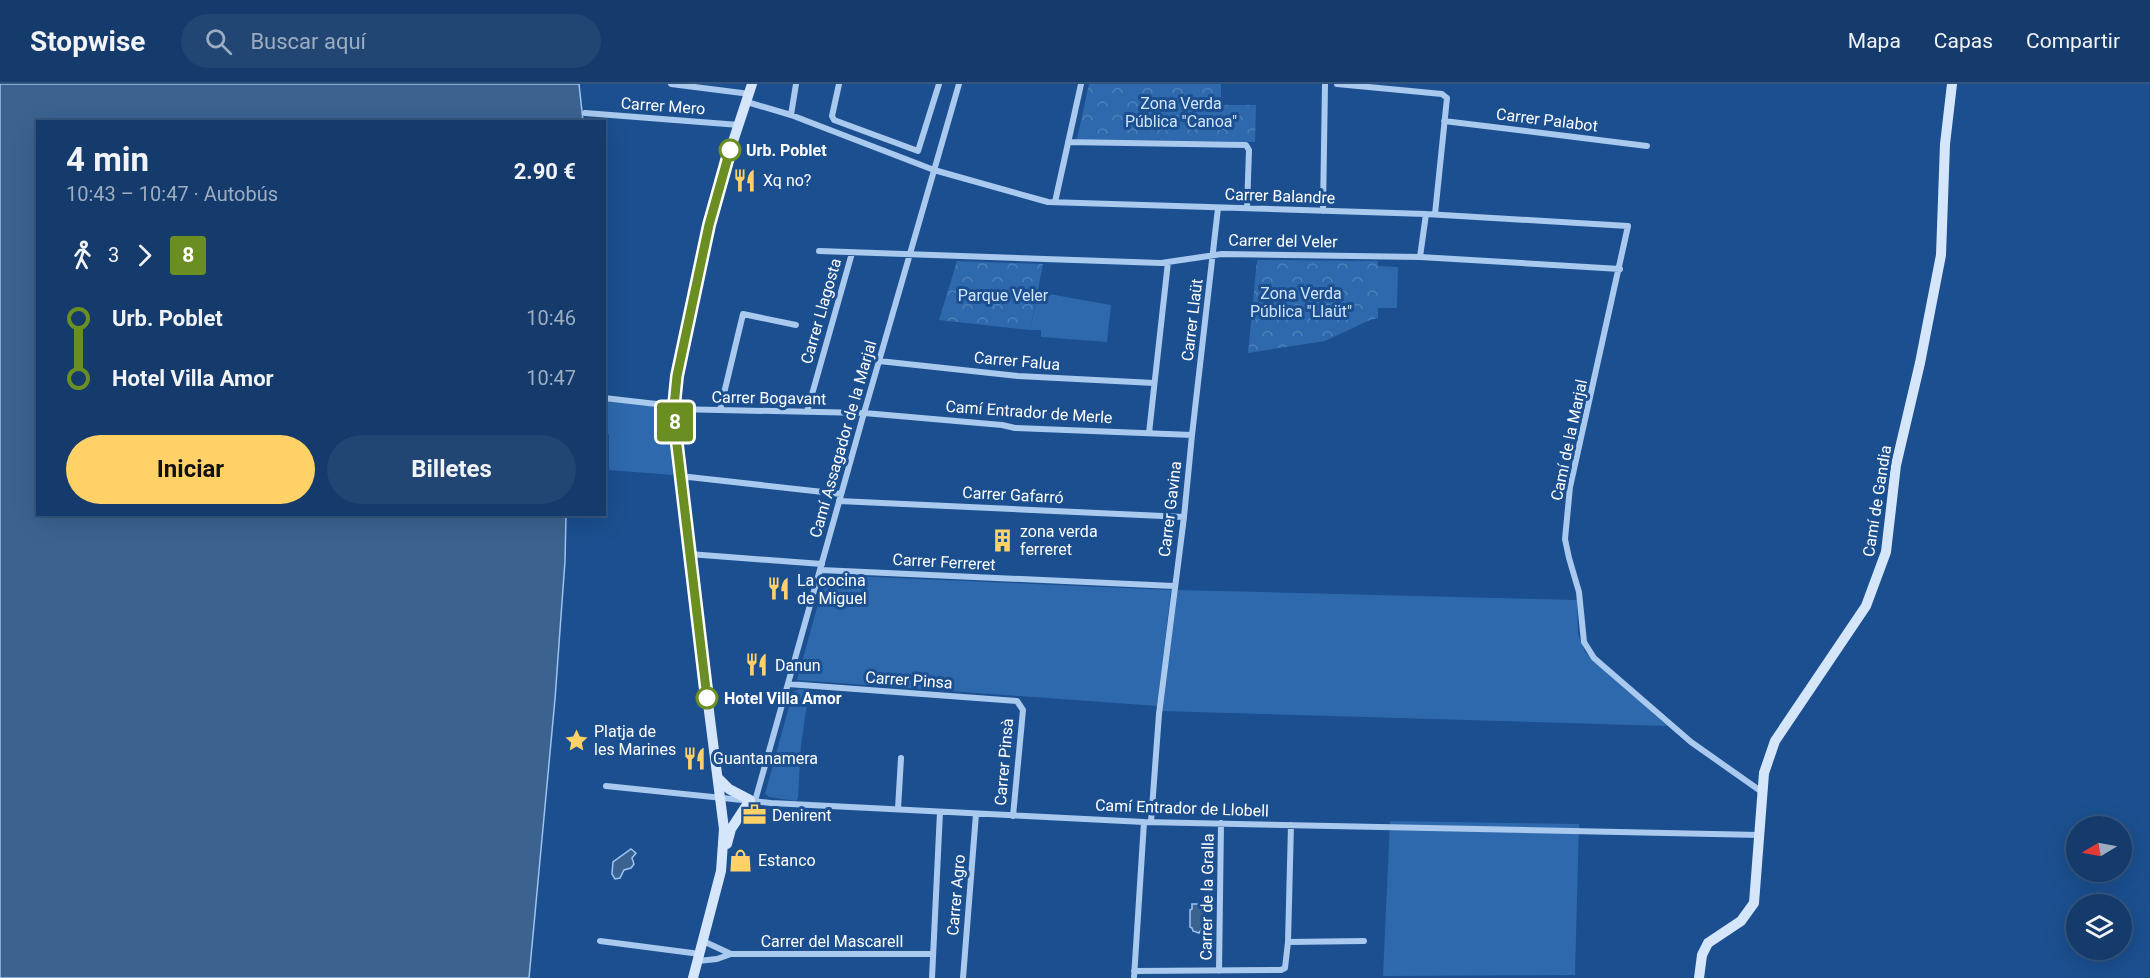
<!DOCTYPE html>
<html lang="es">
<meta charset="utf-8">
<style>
body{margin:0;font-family:Roboto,sans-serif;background:#214673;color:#f1f3f6;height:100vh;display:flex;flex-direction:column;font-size:22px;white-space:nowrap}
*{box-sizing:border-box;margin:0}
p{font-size:20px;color:#9dadc1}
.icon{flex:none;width:33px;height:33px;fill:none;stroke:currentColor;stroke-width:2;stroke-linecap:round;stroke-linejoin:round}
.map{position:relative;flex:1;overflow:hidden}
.drawer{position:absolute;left:36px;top:36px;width:570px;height:396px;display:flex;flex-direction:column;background:#143b6b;border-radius:0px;box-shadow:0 6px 24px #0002,0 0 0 2px #33557e}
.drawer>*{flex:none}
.badge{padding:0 12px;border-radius:4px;font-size:21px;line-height:39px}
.needle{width:39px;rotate:260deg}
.tools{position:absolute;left:2066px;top:732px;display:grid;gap:12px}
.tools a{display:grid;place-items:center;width:66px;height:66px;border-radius:50%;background:#143b6b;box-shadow:0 6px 24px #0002,0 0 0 2px #33557e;font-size:30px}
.map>.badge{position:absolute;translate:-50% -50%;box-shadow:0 0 0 3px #fff}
.legs{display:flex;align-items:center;gap:9px;height:66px;padding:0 30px;font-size:20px}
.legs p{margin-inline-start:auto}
.summary{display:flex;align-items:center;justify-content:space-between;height:102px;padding:0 30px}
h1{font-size:33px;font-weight:700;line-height:45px}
.button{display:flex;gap:12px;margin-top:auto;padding:12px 30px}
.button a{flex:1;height:69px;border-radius:36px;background:#ffd166;color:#111;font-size:24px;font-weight:700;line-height:69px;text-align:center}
.button a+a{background:#214673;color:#f1f3f6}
ul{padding:0 30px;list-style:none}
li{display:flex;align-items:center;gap:21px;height:60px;font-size:22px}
li i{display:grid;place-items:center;width:9px;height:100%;margin:0 8px;background:currentColor}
li i::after{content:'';width:15px;height:15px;margin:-8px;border:4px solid;border-radius:50%;background:#143b6b}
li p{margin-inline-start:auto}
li:first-child i{background:linear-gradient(#0000 50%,currentColor 0)}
li:last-child i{background:linear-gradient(currentColor 50%,#0000 0)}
header{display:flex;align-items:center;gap:36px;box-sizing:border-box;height:84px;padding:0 30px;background:#143b6b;border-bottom:2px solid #33557e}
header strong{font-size:28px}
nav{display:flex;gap:33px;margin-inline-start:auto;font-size:21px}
.search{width:420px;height:54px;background:#214673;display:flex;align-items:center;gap:15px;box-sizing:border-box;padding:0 21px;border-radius:33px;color:#9dadc1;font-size:22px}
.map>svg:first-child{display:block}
.green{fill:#2e69ad}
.park{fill:url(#park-crowns)}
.water{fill:#3c6290;stroke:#9cc4f0;stroke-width:1.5}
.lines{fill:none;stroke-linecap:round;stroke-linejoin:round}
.street{stroke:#a9c9ee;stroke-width:6}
.secondary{stroke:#d6e6fa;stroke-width:10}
.line-1-casing{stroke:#fff;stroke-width:14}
.line-1{stroke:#6b8e23;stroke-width:9}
.stop-1-dot{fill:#fff;stroke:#6b8e23;stroke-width:3}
.labels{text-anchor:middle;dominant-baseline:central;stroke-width:6;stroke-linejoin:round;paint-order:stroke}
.park-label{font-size:16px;fill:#cfe3fa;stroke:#1b4f8f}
.street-label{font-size:16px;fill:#fff;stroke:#1b4f8f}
.stop-label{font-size:16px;font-weight:bold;fill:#fff;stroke:#1b4f8f;text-anchor:start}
.poi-label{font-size:16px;fill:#fff;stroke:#1b4f8f;text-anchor:start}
</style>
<header>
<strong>Stopwise</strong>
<div class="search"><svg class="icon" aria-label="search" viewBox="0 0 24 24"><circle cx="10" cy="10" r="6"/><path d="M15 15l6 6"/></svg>Buscar aquí</div>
<nav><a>Mapa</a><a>Capas</a><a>Compartir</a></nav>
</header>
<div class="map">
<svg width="2150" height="894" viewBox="0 0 2150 894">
<defs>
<pattern id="park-crowns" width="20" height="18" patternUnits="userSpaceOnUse" patternTransform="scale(1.5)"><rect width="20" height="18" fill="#2e69ad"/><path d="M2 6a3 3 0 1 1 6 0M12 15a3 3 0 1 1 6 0" fill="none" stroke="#4d80b9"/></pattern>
</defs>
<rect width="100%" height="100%" fill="#1b4f8f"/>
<path class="green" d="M1378,182L1398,183L1397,224H1377Z
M1038,208L1111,221L1107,258L1041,253V246H1030Z
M605,317L660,323L666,329L673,389L672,391L609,386V350L605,349Z
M826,491L1171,506L1157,622L797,596Z
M1178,506L1577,516L1578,550L1585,568L1667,642L1161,627Z
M799,605L809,606L801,661L798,714L796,717L769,713L765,710L793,608Z
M1390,737L1579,740L1575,891L1383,892Z"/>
<path class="park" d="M1089,0H1221V21H1256L1255,58L1077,55Z
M1257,176L1378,177V234L1370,236L1325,257L1248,269Z
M957,177L1043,180L1030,246L939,236Z"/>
<path class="water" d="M0,0H579L583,37L38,38V430L566,431L565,477L555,615L529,894H0Z
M631,765L636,769L632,774L634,780L631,784L624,786L620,794L615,795L612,790L613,778Z
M1192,820H1202V825L1205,826V844H1202L1199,849L1193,847L1192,844L1190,843V826L1192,825Z"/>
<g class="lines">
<path class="street" d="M671,0L750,10
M839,0L832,32L834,36L918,67L939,0
M1337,0L1442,10L1447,14L1435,130
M747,18L791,31L934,86L1048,118L1426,130L1628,142L1570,403L1565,455L1569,474L1579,508L1584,558L1594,574L1691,658L1762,708
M585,29L739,41
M791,31L796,0
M1444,37L1647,62
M1068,58L1246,61L1249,66L1247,124
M1055,118L1081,0
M1323,127L1325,0
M819,167L1161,179L1222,170L1420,173L1620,185
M1420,173L1426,130
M879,277L1018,292L1154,299
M604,314L674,322
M674,325L864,329L1002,341L1015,344L1192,351
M720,326L743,230L796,241
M807,328L852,169
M1149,349L1168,178
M681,395L689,393L841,410
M839,417L1184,433
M689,470L822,480
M821,486L1174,502
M788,600L1017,617L1023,626L1013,732
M606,702L771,719L1144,738L1760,751
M755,717L864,329L959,0
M898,725L901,674
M1151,738L1159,630L1184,433L1192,351L1218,124
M600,857L700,870
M703,857L731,870
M1288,858L1364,857
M698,877L717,875L731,870H933
M1134,887L1281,886L1285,884L1288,858L1291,741
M1219,887L1221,739
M932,894L940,728
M963,894L976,730
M1134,894L1144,738"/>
<path class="secondary" d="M718,694L729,705L750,716L731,745L727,760
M693,894L721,787L724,745L689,470L674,322L677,292L709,141L723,88L752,0
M1699,894L1702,871L1708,859L1741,837L1754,819L1764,689L1775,657L1866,522L1886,468L1896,381L1920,279L1941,171L1945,60L1952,0"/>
</g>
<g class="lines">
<defs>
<path id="line-1" d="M707,614L677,361L674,322L677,292L709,141L730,66"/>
</defs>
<use href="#line-1" class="line-1-casing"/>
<use href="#line-1" class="line-1"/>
</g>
<defs>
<symbol id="restaurant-bare" viewBox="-9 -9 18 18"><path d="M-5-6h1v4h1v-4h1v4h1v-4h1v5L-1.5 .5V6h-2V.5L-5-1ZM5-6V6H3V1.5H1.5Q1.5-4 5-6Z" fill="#ffd166" stroke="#1b4f8f" stroke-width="2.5" paint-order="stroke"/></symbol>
<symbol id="building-bare" viewBox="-9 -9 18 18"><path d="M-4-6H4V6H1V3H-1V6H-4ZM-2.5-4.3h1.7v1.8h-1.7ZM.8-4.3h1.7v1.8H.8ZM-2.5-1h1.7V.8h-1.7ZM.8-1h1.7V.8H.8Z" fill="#ffd166" stroke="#1b4f8f" stroke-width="2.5" paint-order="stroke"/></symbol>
<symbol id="sight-bare" viewBox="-9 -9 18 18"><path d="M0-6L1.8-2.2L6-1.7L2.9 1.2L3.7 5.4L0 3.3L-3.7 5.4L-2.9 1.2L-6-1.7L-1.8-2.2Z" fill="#ffd166" stroke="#1b4f8f" stroke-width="2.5" paint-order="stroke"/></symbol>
<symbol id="office-bare" viewBox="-9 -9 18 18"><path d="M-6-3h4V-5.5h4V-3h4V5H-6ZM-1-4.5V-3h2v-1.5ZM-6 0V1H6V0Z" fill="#ffd166" stroke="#1b4f8f" stroke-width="2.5" paint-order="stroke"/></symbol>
<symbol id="shop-bare" viewBox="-9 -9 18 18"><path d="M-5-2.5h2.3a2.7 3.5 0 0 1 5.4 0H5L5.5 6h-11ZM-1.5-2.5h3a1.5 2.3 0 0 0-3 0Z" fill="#ffd166" stroke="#1b4f8f" stroke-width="2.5" paint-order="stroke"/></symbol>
</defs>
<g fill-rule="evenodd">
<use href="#restaurant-bare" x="728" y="80" width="33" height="33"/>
<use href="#building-bare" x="986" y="440" width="33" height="33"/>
<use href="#restaurant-bare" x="762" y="488" width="33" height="33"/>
<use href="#restaurant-bare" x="740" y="564" width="33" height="33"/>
<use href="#sight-bare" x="560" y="640" width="33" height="33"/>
<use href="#restaurant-bare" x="678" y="658" width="33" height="33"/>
<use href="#office-bare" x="738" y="714" width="33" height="33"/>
<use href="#shop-bare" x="724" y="760" width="33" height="33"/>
</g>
<g class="stop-1-dot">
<circle cx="730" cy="66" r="10"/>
<circle cx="707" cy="614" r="10"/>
</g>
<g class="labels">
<g class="park-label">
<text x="1181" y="19">Zona Verda<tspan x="1181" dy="18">Pública "Canoa"</tspan></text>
<text x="1301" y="209">Zona Verda<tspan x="1301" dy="18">Pública "Llaüt"</tspan></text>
<text x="1003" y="211">Parque Veler</text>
</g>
<g class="street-label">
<text transform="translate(663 22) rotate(4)">Carrer Mero</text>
<text transform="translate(1547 36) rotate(7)">Carrer Palabot</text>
<text transform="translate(1280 112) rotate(2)">Carrer Balandre</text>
<text transform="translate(1283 157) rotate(1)">Carrer del Veler</text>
<text transform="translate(821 227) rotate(-74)">Carrer Llagosta</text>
<text transform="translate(1192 236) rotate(-83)">Carrer Llaüt</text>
<text transform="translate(1017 277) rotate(5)">Carrer Falua</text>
<text transform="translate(769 314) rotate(1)">Carrer Bogavant</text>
<text transform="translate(1029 328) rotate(4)">Camí Entrador de Merle</text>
<text transform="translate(843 355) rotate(-74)">Camí Assagador de la Marjal</text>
<text transform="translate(1569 356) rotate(-78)">Camí de la Marjal</text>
<text transform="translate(1013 411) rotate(3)">Carrer Gafarró</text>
<text transform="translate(1877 417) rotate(-81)">Camí de Gandia</text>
<text transform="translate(1170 425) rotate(-83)">Carrer Gavina</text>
<text transform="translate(944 478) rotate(3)">Carrer Ferreret</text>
<text transform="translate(909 596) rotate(4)">Carrer Pinsa</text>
<text transform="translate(1004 678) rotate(-85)">Carrer Pinsà</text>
<text transform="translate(1182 724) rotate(2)">Camí Entrador de Llobell</text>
<text transform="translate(956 811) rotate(-85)">Carrer Agro</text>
<text transform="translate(1207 813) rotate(-89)">Carrer de la Gralla</text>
<text x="832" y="857">Carrer del Mascarell</text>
</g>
<g class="stop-label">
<text x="746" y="66">Urb. Poblet</text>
<text x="724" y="614">Hotel Villa Amor</text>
</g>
<g class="poi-label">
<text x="763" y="96">Xq no?</text>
<text x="1020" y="447">zona verda<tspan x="1020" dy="18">ferreret</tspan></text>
<text x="797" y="496">La cocina<tspan x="797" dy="18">de Miguel</tspan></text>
<text x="775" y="581">Danun</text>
<text x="594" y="647">Platja de<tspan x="594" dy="18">les Marines</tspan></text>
<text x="713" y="674">Guantanamera</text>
<text x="772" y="731">Denirent</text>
<text x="758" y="776">Estanco</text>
</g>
</g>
</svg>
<div class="tools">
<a><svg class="needle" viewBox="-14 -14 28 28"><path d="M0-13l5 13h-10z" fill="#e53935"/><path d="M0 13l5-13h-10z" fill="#9dadc1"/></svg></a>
<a><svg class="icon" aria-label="layers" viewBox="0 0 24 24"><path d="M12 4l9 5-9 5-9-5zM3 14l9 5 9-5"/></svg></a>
</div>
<b class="badge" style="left:675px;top:338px;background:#6b8e23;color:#fff">8</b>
<section class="drawer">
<div class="summary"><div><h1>4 min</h1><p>10:43 – 10:47 · Autobús</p></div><b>2.90 €</b></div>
<div class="legs"><svg class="icon" aria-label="walk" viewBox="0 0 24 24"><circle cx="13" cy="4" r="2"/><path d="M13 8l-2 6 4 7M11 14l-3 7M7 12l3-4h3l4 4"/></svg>3<svg class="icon" aria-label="forward" viewBox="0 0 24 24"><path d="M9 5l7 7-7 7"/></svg><b class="badge" style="background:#6b8e23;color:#fff">8</b></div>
<ul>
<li><i style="color:#6b8e23"></i><b>Urb. Poblet</b><p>10:46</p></li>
<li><i style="color:#6b8e23"></i><b>Hotel Villa Amor</b><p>10:47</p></li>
</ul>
<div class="button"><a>Iniciar</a><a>Billetes</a></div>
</section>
</div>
